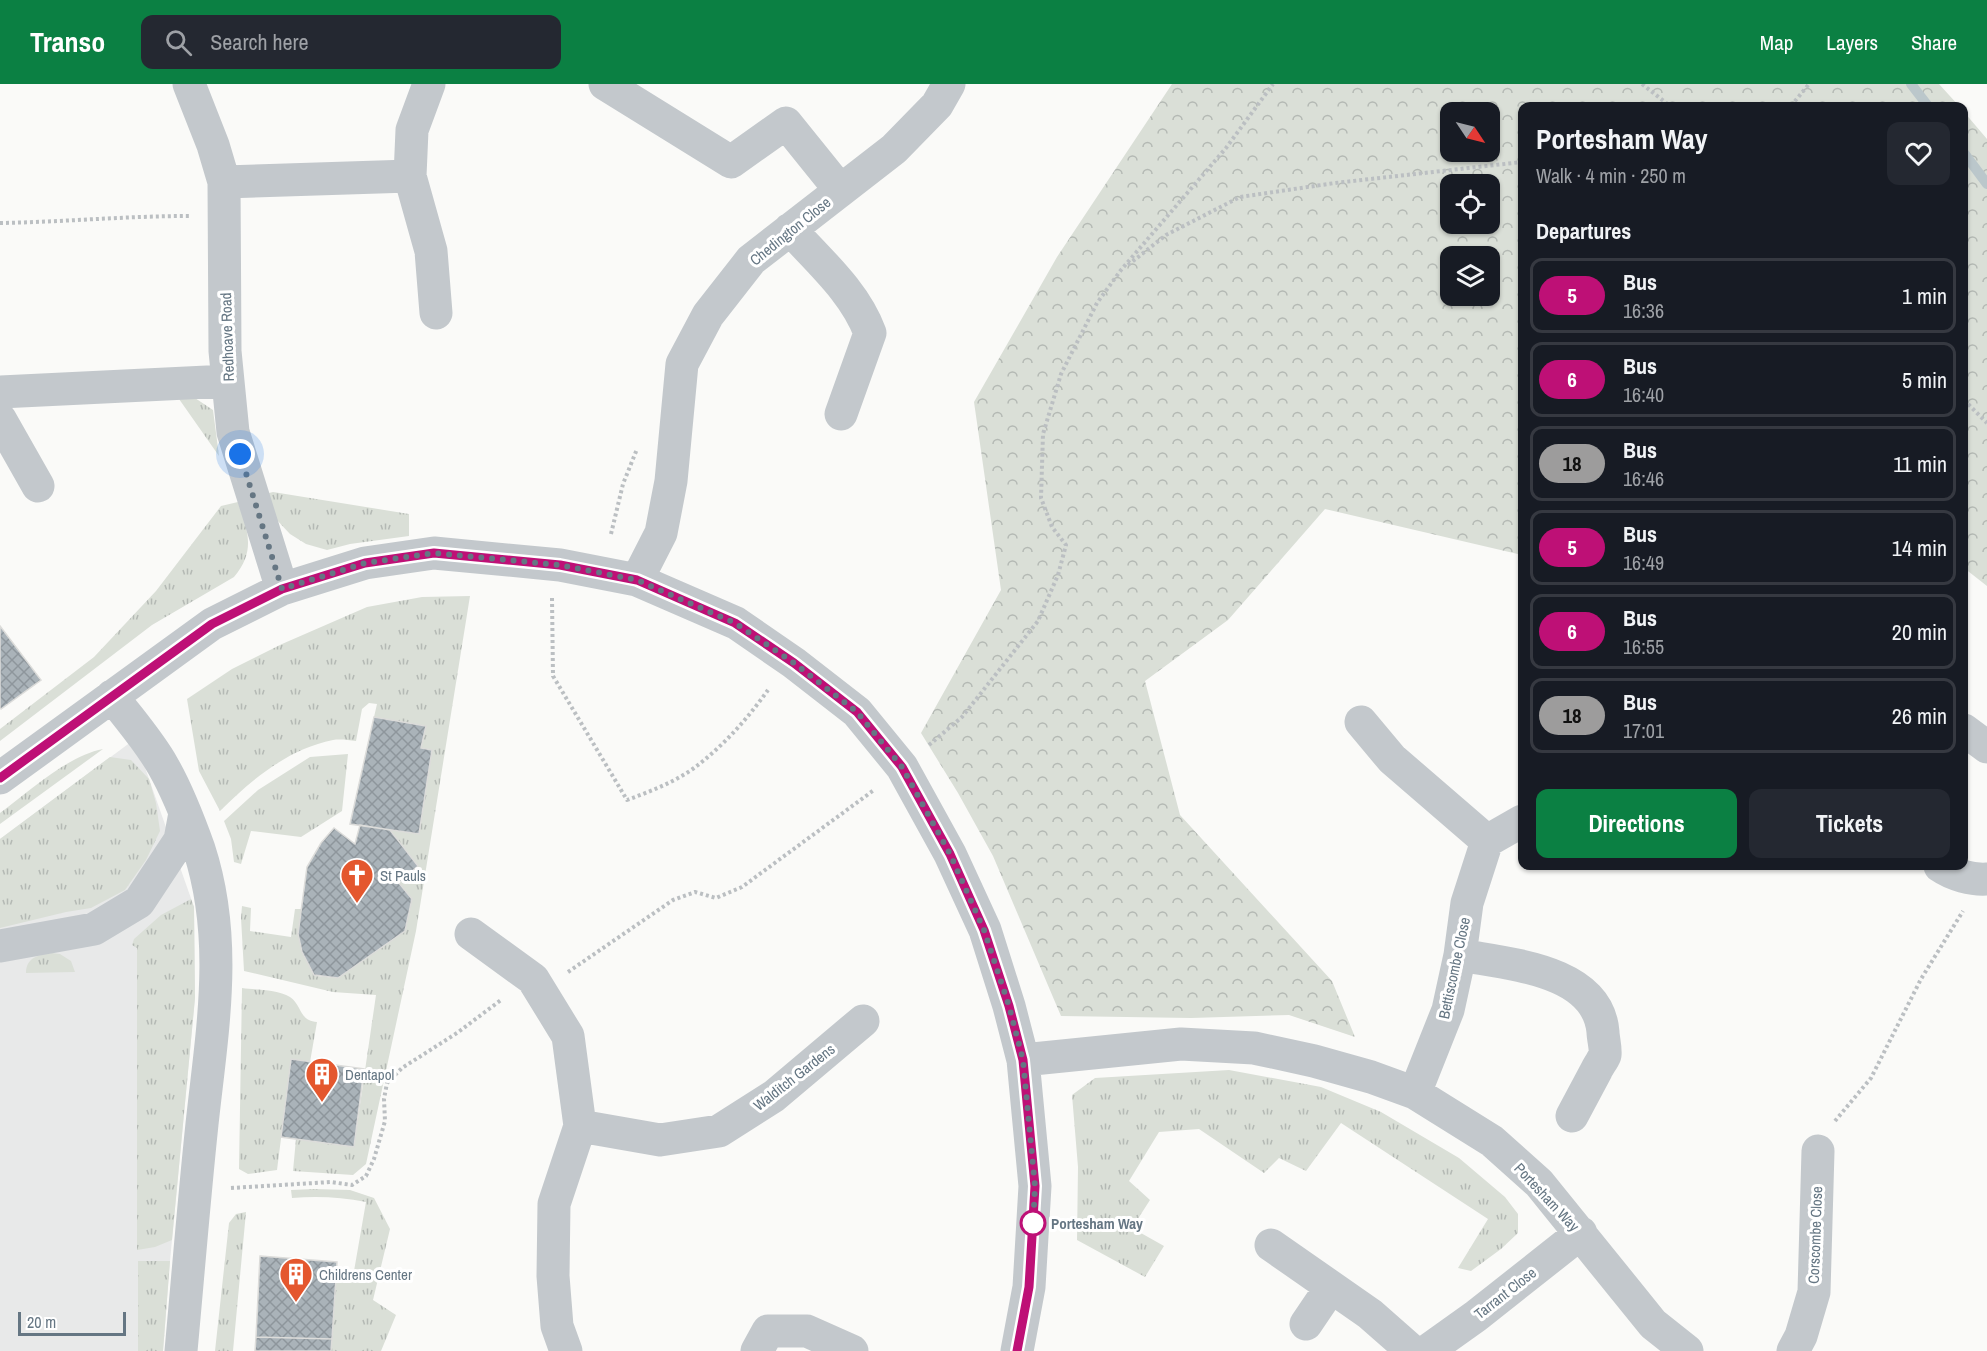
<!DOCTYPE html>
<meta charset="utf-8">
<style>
body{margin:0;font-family:"Archivo Narrow",sans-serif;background:#242831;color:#f1f3f6;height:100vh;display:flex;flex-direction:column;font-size:22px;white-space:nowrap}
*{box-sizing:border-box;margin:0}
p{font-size:20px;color:#9ea1a6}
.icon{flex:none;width:33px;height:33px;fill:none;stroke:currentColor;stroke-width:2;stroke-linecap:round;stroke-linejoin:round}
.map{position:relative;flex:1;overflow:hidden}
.details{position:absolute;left:1518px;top:18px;width:450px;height:768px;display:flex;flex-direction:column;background:#171b24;border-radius:12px;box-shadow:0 2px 4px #0004}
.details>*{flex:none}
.badge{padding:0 12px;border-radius:20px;font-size:21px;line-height:39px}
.needle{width:39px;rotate:125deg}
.buttons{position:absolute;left:1440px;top:18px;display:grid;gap:12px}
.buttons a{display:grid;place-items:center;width:60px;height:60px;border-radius:12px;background:#171b24;box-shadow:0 2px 4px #0004;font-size:30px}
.scale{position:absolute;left:18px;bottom:15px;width:108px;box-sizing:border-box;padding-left:6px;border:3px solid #657683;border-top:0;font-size:16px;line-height:21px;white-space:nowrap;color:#657683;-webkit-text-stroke:4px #fff;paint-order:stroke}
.you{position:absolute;width:30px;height:30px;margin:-15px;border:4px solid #fff;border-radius:50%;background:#1a73e8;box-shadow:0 0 0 9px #1a73e833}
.map>.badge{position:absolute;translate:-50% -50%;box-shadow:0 0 0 3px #fff}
h2{padding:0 18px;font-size:22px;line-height:54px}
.round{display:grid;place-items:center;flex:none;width:63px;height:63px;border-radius:12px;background:#242831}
.head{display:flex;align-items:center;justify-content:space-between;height:102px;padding:0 18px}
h1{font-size:28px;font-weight:800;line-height:45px}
.button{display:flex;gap:12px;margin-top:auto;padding:12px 18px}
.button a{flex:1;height:69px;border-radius:12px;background:#0b8043;color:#fff;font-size:24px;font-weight:800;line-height:69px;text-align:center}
.button a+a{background:#242831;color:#f1f3f6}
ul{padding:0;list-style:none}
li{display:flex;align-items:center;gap:18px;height:75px;margin:0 12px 9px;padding:0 6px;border:3px solid #363941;border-radius:12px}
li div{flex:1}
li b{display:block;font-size:22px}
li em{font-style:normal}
li .badge{min-width:66px;font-weight:700;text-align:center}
header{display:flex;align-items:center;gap:36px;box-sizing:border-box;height:84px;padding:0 30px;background:#0b8043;color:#fff}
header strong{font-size:28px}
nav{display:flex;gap:33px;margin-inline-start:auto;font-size:21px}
.search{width:420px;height:54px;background:#242831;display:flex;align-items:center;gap:15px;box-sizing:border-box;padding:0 21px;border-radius:12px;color:#9ea1a6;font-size:22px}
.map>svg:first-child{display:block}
.built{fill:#e8e9e9}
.grass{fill:url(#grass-tufts)}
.forest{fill:url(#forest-crowns);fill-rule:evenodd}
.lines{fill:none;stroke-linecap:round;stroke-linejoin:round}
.stream{stroke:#bbc7cb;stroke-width:10}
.building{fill:url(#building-cross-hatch);stroke:#dcdcda;stroke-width:1.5}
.path{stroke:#bbbfc2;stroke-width:4;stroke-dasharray:3 3;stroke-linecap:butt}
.minor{stroke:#c3c8cc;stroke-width:33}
.line-casing{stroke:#fff;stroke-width:14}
.line{stroke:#be1076;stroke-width:9}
.walk{stroke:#657683;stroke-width:6;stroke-dasharray:0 10.8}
.stop-dot{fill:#fff;stroke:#be1076;stroke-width:3}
.labels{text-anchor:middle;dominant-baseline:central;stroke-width:6;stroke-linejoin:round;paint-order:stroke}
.street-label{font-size:15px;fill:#657683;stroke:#fff}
.poi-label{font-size:15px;fill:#657683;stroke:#fff;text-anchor:start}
.stop-label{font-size:15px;font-weight:bold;fill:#657683;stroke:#fff;text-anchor:start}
</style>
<header>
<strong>Transo</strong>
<div class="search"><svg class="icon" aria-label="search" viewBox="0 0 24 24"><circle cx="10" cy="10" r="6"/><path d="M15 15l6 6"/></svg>Search here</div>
<nav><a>Map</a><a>Layers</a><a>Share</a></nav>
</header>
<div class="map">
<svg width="1987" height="1267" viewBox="0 0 1987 1267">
<defs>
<pattern id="grass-tufts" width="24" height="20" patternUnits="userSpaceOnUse" patternTransform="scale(1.5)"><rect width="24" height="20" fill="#dadfd7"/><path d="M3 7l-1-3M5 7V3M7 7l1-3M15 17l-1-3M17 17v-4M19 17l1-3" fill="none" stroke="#b4b9b4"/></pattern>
<pattern id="forest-crowns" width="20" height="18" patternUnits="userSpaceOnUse" patternTransform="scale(1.5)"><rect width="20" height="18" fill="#dadfd7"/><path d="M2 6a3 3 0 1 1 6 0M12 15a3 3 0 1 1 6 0" fill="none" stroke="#b4b9b4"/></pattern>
<pattern id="building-cross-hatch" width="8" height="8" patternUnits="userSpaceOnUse" patternTransform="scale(1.5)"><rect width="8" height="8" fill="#aab3b9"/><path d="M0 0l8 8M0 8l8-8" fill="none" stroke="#8e969c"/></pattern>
</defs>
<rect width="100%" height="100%" fill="#fafaf8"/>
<path class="built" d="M135,655L194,823L195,914L170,1177L163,1267H0V755Z"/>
<path class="grass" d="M195,314L213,326L219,372L179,315Z
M273,408L409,430V452L350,460L327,466L306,460L290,450L275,434L265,410Z
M238,418C248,447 256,467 234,493L152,541L0,657V645L94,573L156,507L221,422Z
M470,512L416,847L366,1080L353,1091L293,1087L296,1055L354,1062L376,911L333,908L244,887L241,834L242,822L251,824L250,847L291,853L295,825H301L302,868L315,892L338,894L405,847L412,815L399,799L418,782L390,746L419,750L432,666L421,664L426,643L374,633L377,620L369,619L362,625L356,657C348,656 340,655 333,656C288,665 251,696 220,727L199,687L187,615L232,585L282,560L367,523L422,513Z
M103,665L0,740V729C30,707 67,672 103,665Z
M348,670L342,727L301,753L251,747L241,780L234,778L231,755L224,737L258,706L310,673Z
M110,673L131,676L149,695L156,719L160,747L146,776L125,806L91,824L66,828L0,844V755Z
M191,815L194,823L195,914L172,1156L155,1163L137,1166V864L132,861L134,855L161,831Z
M52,869L60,870L71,877L75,888L26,889C26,873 39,871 52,869Z
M242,904C256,906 277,905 290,913C302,921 299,937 317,938L310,978L291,976L277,1086L248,1090L239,1085Z
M1229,986L1321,1003L1381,1028L1459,1074L1505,1113L1518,1130V1149L1501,1165L1471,1187L1458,1184L1488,1135L1341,1039L1306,1087L1279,1074L1264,1089L1199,1045L1159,1048L1129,1097L1150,1116L1132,1144L1164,1162L1145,1193L1077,1156L1078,1083L1072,1011L1095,994Z
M314,1105L350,1106L374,1114L390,1145L373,1216L396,1231L381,1267H331L336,1185L354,1187L366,1118C341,1113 317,1112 292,1114L291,1106Z
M246,1128L233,1267H215L229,1139L236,1130Z
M138,1177H170L163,1267H138Z"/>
<path class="forest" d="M1172,0H1939L1959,22H1522V471L1325,425L1228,536L1145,597L1180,731L1332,897L1355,953L1289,931L1191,934L1061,932L993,772L958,709L921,649L1001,506L974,318L1057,173ZM1450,28H1490V68H1450ZM1450,100H1490V140H1450ZM1450,172H1490V212H1450Z
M1964,28L1987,55V502L1964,484Z"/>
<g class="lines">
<path class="stream" d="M1911,0L1928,22
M1964,69L1987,100"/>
</g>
<path class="building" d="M0,542L41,596L1,625L0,624Z
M374,633L426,642L421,664L432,666L419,750L350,740Z
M360,741L390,746L418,782L399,799L412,815L405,847L338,894L314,891L302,868L298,850L307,783L321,759L334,744L355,760Z
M291,975L364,985L354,1063L281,1053Z
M260,1172L337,1178L332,1255L256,1253Z
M256,1253L332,1255L331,1267H255Z"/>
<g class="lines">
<path class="path" d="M1642,0L1670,22
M1791,22L1809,0
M0,139C63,138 126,132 190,132
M1128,181L1166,151L1240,113L1335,99L1522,78
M1964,316L1987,339
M611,450L623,400L637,365
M552,514L553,592L627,716C651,707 678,697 698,681C725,660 748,634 768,606
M929,661L962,633L1038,537L1058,491L1066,461L1052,443L1041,414L1043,350L1061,290L1097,219L1121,186L1226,64L1273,0
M568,888L673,816L695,808L716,814L742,803L874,706
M1835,1037L1871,994L1921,895L1963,827
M231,1104L331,1098L352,1101L366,1092L374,1075L385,1037L384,1015L387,999L402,984L457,949L501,916"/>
<path class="minor" d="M189,0L213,61L224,98L225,267L233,348L282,505
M429,0L412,46L410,92L431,167L436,229
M605,0L731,78L786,39L840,106
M224,98L410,92
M790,145C819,177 855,208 870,249L841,330
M0,308L228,297
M0,335L38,402
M637,496L661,449L671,397L682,280L708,231L751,176L894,65L937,21L949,0
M112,612C129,635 149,657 163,682C178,708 189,737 199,765C229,857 212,947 202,1040C194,1116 188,1191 181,1267
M1361,638L1392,675L1487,757
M1964,646L1987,663
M0,694L212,540L282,505L365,479L434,469L560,481L637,496L736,539L794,579L857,628L902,683L950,770L985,846L1009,922L1023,976L1035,1102L1029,1203L1017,1267
M1940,782C1953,791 1972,796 1987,795
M471,850L533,895L568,952L580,1042L554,1120L553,1192L557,1242L566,1267
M0,862L94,845L139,818L180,756L185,729
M1460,871C1507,880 1598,885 1603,948C1603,954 1606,964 1605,971C1603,976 1598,982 1596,987C1588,1002 1580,1017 1572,1032
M1023,976L1181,960L1254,964L1314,977L1371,993L1415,1009L1492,1057L1539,1099L1653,1240L1687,1267
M1415,1009L1448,926L1460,871L1467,819L1487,757L1522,737
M580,1042L660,1056L719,1047L774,1012L863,937
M1271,1161L1370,1230L1412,1267
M1306,1240L1331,1203
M757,1267L768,1247H807L852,1267
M1427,1267L1476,1232L1581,1149
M1793,1267L1801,1252L1814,1208L1818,1067"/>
</g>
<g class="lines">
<defs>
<path id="line" d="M0,694L212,540L282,505L365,479L434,469L560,481L637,496L735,539L794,579L857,628L902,683L950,770L984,846L1009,922L1023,976L1035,1102L1029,1203L1017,1267"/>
</defs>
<use href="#line" class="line-casing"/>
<use href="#line" class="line"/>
<path class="walk" d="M240,370L282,505L365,479L434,469L560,481L637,496L735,539L794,579L857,628L902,683L950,770L984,846L1009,922L1023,976L1035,1102L1033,1143V1139"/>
</g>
<defs>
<symbol id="church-pin" viewBox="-11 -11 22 30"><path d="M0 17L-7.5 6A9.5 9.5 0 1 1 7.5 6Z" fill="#e4572e" stroke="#fff"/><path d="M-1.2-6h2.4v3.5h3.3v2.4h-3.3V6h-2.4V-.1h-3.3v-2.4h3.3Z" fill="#fff"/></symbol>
<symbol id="building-pin" viewBox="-11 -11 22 30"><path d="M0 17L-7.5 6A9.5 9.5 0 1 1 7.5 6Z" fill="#e4572e" stroke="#fff"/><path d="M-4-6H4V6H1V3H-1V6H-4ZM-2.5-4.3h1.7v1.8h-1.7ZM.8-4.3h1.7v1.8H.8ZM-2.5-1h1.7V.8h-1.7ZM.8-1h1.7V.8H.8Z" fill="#fff"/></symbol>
</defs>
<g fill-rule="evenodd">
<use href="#church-pin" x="338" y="772" width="38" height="52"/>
<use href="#building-pin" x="303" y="971" width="38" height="52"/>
<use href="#building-pin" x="277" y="1171" width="38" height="52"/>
</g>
<circle class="stop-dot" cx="1033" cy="1139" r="12"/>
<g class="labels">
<g class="street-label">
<text transform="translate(790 147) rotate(-39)">Chedington Close</text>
<text transform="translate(227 253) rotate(-92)">Redhoave Road</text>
<text transform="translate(1454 884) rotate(-78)">Bettiscombe Close</text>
<text transform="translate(794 993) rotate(-38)">Walditch Gardens</text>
<text transform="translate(1547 1113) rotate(47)">Portesham Way</text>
<text transform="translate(1815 1151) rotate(-88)">Corscombe Close</text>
<text transform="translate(1505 1209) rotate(-38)">Tarrant Close</text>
</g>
<g class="poi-label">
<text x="380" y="791">St Pauls</text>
<text x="345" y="990">Dentapol</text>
<text x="319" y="1190">Childrens Center</text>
</g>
<g class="stop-label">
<text x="1051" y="1139">Portesham Way</text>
</g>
</g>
</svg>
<div class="buttons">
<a><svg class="needle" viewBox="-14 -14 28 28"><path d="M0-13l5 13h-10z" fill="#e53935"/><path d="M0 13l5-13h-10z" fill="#9ea1a6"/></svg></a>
<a><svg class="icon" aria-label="locate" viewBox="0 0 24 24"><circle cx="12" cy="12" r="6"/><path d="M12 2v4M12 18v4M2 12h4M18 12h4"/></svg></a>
<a><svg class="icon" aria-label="layers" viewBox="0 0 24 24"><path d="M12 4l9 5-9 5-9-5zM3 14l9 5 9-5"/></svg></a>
</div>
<div class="scale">20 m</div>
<div class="you" style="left:240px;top:370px"></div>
<section class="details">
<div class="head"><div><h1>Portesham Way</h1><p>Walk · 4 min · 250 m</p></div><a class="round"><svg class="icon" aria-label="heart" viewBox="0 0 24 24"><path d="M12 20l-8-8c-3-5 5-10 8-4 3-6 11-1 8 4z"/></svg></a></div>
<h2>Departures</h2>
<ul>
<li><span class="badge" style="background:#be1076;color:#fff">5</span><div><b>Bus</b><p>16:36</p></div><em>1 min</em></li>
<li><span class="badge" style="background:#be1076;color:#fff">6</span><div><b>Bus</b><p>16:40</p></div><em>5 min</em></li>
<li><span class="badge" style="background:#9d9c9c;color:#111">18</span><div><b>Bus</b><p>16:46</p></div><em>11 min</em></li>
<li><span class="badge" style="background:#be1076;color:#fff">5</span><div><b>Bus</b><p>16:49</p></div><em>14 min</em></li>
<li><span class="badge" style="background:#be1076;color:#fff">6</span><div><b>Bus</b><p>16:55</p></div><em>20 min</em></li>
<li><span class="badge" style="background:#9d9c9c;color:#111">18</span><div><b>Bus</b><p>17:01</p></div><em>26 min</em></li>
</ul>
<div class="button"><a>Directions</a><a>Tickets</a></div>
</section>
</div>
